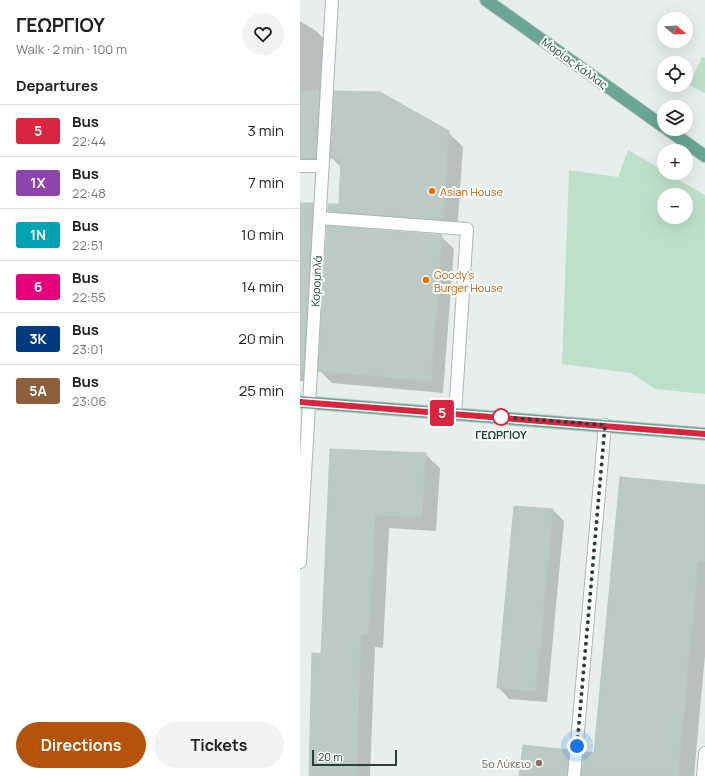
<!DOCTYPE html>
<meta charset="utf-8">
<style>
body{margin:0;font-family:Manrope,sans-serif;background:#f2f2f2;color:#202124;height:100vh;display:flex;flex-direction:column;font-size:15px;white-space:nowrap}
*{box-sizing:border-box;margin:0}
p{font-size:13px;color:#757577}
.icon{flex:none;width:22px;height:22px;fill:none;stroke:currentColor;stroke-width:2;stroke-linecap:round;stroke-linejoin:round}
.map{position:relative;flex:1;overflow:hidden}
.panel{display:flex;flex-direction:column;background:#fff;width:300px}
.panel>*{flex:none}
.badge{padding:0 8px;border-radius:3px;font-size:14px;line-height:26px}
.needle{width:26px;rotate:108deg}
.controls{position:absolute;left:357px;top:12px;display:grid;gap:8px}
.controls a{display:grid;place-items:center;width:36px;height:36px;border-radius:50%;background:#fff;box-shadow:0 4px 16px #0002;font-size:20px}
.scale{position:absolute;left:12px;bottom:10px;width:85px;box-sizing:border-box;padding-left:4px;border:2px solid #24423a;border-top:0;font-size:11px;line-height:14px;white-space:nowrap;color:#24423a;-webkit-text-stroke:3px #f7fbf9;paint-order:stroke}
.you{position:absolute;width:20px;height:20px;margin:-10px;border:3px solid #fff;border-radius:50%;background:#1a73e8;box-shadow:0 0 0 6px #1a73e833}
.map>.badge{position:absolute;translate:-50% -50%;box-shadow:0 0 0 2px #fff}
h2{padding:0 16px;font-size:15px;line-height:36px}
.round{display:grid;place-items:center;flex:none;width:42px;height:42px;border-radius:21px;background:#f2f2f2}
.summary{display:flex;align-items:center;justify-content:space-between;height:68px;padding:0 16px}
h1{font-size:19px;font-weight:700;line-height:30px}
.action{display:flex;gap:8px;margin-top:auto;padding:8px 16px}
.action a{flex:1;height:46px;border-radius:24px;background:#b45309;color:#fff;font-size:16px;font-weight:700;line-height:46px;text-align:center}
.action a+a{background:#f2f2f2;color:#202124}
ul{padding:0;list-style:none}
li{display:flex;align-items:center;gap:12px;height:52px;padding:0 16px;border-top:1px solid #e0e0e0}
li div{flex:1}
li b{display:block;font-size:15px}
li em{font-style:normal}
li .badge{min-width:44px;font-weight:700;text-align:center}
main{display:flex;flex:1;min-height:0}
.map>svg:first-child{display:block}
.green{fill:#bfe0c8;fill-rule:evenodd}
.shadow{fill:#0003}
.building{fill:#bbcac4;stroke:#b8c9c2}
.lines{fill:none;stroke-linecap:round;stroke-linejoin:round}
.minor-casing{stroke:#a8b8b2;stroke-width:14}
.major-casing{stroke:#c2cac8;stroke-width:14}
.minor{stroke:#fff;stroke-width:12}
.major{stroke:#6aa596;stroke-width:12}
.line-casing{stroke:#fff;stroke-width:9}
.line{stroke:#d7263d;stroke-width:6}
.walk{stroke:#24423a;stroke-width:4;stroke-dasharray:0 7.2}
.food-dot{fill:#e8710a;stroke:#f7fbf9;stroke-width:1.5}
.stop-dot{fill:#fff;stroke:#d7263d;stroke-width:2}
.education-dot{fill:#8d6e63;stroke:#f7fbf9;stroke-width:1.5}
.labels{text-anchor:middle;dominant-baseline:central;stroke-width:4;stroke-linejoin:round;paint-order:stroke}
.street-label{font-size:11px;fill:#24423a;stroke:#f7fbf9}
.food-label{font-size:11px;fill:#c56008;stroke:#f7fbf9;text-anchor:start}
.stop-label{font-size:11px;font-weight:bold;fill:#24423a;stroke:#f7fbf9}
.education-label{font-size:11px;fill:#785e54;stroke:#f7fbf9;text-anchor:end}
</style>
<main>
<section class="panel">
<div class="summary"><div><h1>ΓΕΩΡΓΙΟΥ</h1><p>Walk · 2 min · 100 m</p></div><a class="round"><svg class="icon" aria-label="heart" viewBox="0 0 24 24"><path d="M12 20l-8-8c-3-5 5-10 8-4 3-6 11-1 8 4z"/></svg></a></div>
<h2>Departures</h2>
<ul>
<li><span class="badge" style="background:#d7263d;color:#fff">5</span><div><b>Bus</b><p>22:44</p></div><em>3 min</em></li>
<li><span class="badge" style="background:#8e44ad;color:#fff">1Χ</span><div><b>Bus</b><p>22:48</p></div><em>7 min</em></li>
<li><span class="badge" style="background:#00a3b4;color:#fff">1Ν</span><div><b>Bus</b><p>22:51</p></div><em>10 min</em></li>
<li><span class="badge" style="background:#e6007e;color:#fff">6</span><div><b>Bus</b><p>22:55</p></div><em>14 min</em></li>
<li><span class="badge" style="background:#003b80;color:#fff">3Κ</span><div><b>Bus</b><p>23:01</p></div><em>20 min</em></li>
<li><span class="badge" style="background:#8b5e3c;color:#fff">5Α</span><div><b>Bus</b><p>23:06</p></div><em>25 min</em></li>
</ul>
<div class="action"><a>Directions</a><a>Tickets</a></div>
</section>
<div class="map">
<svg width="405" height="776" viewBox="0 0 405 776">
<rect width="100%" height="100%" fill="#e6efeb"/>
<path class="green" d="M402,57L405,58V93L389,85Z
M328,150L364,171V173H367L405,195V394L355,389L331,373L262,364L269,170L318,177ZM364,195H386V217H364Z"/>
<path class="shadow" d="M0,21L16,31L29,44L28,170L0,169Z
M148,132L163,147L157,234L43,225L29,211L40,205L42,168L32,158Z
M0,204H12L25,217L16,382L0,381Z
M141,236L154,249L143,393L32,383L19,370Z
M31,451L125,454L140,468L136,531L89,528L83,648L75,647L70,776H10L22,655Z
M405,486V655L394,776H220L268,751L283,766L295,754Z
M253,510L264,521L247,702L209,699L198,687Z"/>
<path class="building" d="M0,90L19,91L16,158L0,157Z
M34,91L80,92L149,131L143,220L28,211V204H39L41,159L30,158Z
M0,203H13L3,369H0Z
M27,226L142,235L131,381L18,371Z
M30,449L126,453L122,517L75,515L69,634H61L56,776H9L12,653L21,654Z
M320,477L405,485V561H398L378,776H282L284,752L294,753Z
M214,506L253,509L236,691L197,688Z
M223,745L269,750L267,776H219Z"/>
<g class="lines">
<defs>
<path id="minor" d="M0,166H23
M20,218L167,229L155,414
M0,562L32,0
M274,776L305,425
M403,776L405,753"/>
<path id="major" d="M186,0L364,127
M367,129L405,156
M0,402L405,434"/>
</defs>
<use href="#minor" class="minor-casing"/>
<use href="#major" class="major-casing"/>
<use href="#minor" class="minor"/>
<use href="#major" class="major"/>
</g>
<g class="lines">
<defs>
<path id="line" d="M0,402L405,434"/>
</defs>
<use href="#line" class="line-casing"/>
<use href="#line" class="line"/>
<path class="walk" d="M201,417L305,425L277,746"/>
</g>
<g class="food-dot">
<circle cx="132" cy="191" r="4"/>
<circle cx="126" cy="280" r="4"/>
</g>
<circle class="stop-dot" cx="201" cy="417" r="8"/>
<circle class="education-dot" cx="239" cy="763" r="4"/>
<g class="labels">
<g class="street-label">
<text transform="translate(275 63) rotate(36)">Μαρίας Κάλλας</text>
<text transform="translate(16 281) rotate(-87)">Κορομηλά</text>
</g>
<g class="food-label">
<text x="140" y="191">Asian House</text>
<text x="134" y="274">Goody's<tspan x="134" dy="13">Burger House</tspan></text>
</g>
<g class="stop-label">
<text x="201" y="434">ΓΕΩΡΓΙΟΥ</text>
</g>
<g class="education-label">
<text x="231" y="763">5ο Λύκειο</text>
</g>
</g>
</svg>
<div class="controls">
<a><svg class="needle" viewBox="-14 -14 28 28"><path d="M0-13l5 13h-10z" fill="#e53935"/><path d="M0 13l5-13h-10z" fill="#757577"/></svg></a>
<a><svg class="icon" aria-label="locate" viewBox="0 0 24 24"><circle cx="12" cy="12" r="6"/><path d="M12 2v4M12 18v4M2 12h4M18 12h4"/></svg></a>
<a><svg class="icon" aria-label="layers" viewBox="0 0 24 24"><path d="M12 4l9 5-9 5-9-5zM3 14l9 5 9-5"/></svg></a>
<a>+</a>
<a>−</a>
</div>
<div class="scale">20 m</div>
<div class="you" style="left:277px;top:746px"></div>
<b class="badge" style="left:142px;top:413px;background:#d7263d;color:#fff">5</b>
</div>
</main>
